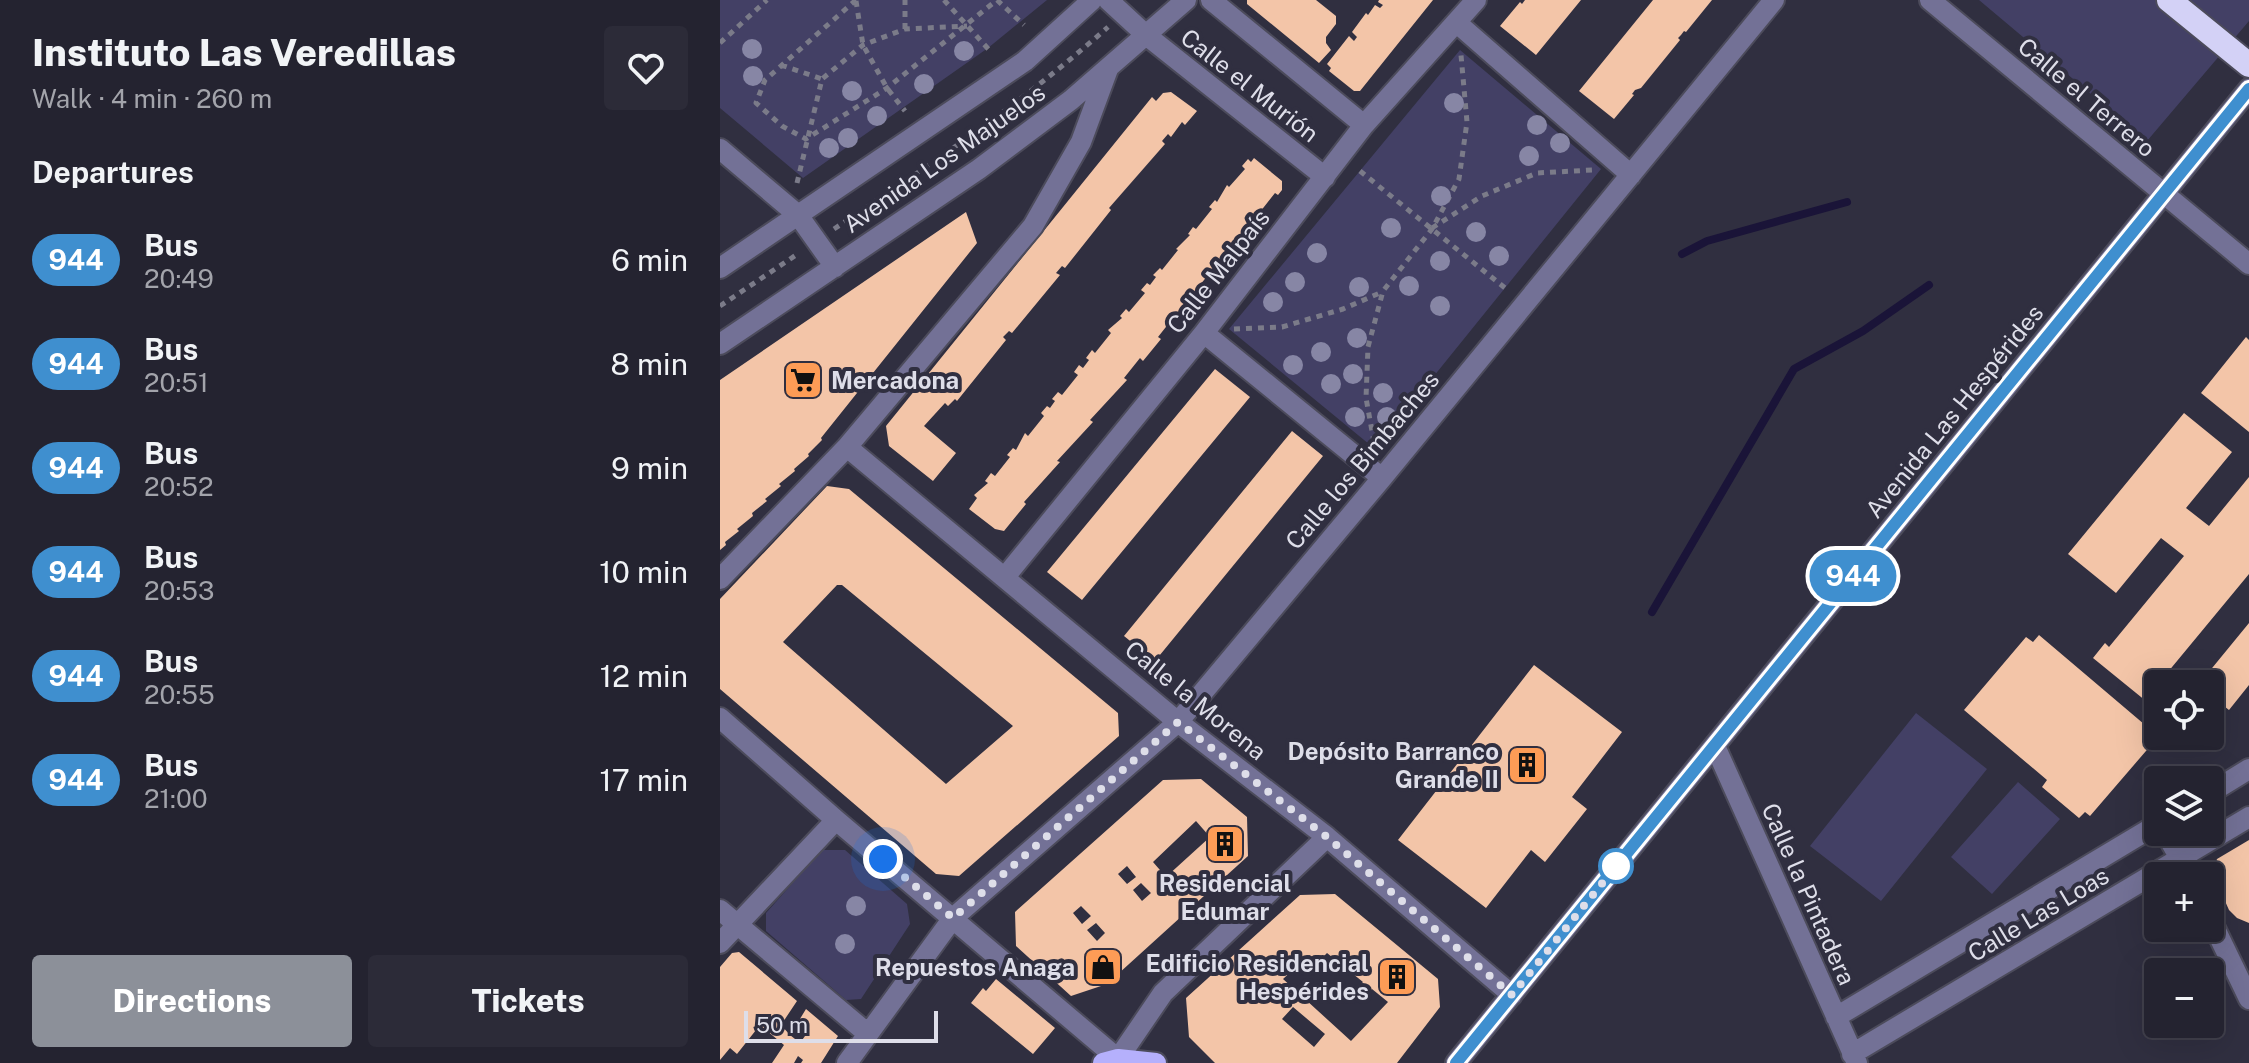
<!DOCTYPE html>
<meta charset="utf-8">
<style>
body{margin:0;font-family:"Public Sans",sans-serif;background:#2c2b38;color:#f1f3f6;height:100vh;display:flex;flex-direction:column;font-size:30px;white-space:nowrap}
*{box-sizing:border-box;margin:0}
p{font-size:26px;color:#a3a4ab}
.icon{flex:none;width:44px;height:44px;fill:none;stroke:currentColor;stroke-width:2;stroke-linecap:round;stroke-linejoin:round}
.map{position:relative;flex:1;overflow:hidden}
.details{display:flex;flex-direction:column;background:#242330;width:720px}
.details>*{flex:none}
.badge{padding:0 16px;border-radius:26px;font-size:28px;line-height:52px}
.controls{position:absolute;left:1424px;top:670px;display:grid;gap:16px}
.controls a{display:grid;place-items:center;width:80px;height:80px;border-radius:8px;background:#242330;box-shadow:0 8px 32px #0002,0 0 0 2px #41404c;font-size:40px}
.scale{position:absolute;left:24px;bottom:20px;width:194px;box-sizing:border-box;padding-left:8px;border:4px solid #dedee9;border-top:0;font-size:22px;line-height:28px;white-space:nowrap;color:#dedee9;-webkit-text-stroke:6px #302f40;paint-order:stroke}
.you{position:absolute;width:40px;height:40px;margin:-20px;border:6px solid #fff;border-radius:50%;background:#1a73e8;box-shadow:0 0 0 12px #1a73e833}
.map>.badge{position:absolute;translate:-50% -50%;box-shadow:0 0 0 4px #fff}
h2{padding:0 32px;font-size:30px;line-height:72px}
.round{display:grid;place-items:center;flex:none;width:84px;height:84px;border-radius:8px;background:#2c2b38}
.summary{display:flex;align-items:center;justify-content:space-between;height:136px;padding:0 32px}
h1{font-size:38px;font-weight:800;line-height:60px}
.button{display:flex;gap:16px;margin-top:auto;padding:16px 32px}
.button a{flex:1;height:92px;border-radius:8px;background:#8c9099;color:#fff;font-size:32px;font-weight:800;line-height:92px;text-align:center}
.button a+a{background:#2c2b38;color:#f1f3f6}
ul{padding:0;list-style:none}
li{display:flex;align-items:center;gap:24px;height:104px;padding:0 32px}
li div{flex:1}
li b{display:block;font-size:30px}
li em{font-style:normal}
li .badge{min-width:88px;font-weight:700;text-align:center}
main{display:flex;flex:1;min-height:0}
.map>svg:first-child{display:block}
.green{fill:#434065}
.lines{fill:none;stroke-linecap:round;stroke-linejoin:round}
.stream{stroke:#1a1438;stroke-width:8}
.building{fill:#f3c5a8;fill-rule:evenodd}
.minor-casing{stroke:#4c4b5b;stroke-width:24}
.major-casing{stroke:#4c4b5b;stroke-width:24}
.highway-casing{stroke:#4c4b5b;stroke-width:28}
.path{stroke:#7b7b89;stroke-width:5;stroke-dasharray:6 6;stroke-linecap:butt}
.minor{stroke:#737196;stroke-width:20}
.major{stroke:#b5b0fc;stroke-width:20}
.highway{stroke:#d3d1f6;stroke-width:24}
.tree{fill:#8786a5}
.line-casing{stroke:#fff;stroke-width:18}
.line{stroke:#3f8fcf;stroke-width:12}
.walk{stroke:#dedee9;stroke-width:8;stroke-dasharray:0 14.4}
.stop-dot{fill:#fff;stroke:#3f8fcf;stroke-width:4}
.labels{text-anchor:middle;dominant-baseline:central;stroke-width:8;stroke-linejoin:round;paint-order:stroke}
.street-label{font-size:24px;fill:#dedee9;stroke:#302f40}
.poi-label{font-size:24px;font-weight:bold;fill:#dedee9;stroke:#302f40;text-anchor:end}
</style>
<main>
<section class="details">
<div class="summary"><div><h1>Instituto Las Veredillas</h1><p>Walk · 4 min · 260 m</p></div><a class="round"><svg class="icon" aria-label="heart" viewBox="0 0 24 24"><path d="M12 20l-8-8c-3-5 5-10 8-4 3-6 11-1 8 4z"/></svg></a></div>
<h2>Departures</h2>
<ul>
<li><span class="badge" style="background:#3f8fcf;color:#fff">944</span><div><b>Bus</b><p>20:49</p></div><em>6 min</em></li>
<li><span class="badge" style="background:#3f8fcf;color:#fff">944</span><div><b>Bus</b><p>20:51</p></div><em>8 min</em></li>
<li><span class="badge" style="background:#3f8fcf;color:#fff">944</span><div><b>Bus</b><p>20:52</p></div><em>9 min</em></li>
<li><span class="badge" style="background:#3f8fcf;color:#fff">944</span><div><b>Bus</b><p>20:53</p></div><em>10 min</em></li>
<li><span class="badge" style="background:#3f8fcf;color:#fff">944</span><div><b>Bus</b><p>20:55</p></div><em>12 min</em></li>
<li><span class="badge" style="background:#3f8fcf;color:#fff">944</span><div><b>Bus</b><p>21:00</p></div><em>17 min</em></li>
</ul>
<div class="button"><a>Directions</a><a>Tickets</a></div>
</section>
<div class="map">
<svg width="1529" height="1063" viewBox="0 0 1529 1063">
<rect width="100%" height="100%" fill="#302f40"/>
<path class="green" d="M0,0H327L268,48L83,178L0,108Z
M1259,0H1529V21L1427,141Z
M740,50L881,169L655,449L509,329Z
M1196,713L1267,769L1161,901L1090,846Z
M1298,782L1340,819L1272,894L1231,857Z
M102,850H125L187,904L190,924L141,999L126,1000L46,931V913Z"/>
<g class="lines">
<path class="stream" d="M962,254L987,241L1127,202
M932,612L1074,369L1143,331L1209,285"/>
</g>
<path class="building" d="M527,0H596L616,16V24L606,37V43L611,50L599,63L527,4Z
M659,0H713L640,91H634L609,71L611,68L607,64L629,36L634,41L637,37L632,32L646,13L648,15L655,5L660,8L663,5L658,2Z
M805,0H861L816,55L780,26L800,2L802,4Z
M933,0H992L966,32L964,31L961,35L958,38L960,40L921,88L915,90L912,94L914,95L894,119L859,91Z
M451,92L477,111L465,125L462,122L451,137L448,134L442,141L445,144L389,208L391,210L345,268L342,266L336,273L340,275L292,333L289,331L283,337L286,340L237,401L235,399L228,406L225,403L204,426L236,453L213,481L169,446L166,426L432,97L436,101L443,93Z
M534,158L562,181V190L558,195L555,193L540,212L543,214L525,236L522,234L506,253L509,256L491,277L488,275L472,295L475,297L457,320L453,318L438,337L441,339L423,361L420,358L404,378L407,380L370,420L373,422L337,461L340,462L304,502L306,504L284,531L275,529L249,509L257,498L254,495L268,483L265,481L271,473L275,476L290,457L287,455L293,448L296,450L305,433L308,436L324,416L321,413L327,406L330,408L335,401L332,399L338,392L342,395L358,375L354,372L359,365L363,368L369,360L366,358L372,350L375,353L391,333L388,330L402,318L400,316L406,309L409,312L425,293L421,290L427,283L430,285L436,277L433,275L440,268L442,270L458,250L456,249L470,235L468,234L473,227L476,229L492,209L489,207L495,200L497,202L507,185L509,187L525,169L522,166L528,159L531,162Z
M246,212L257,243L101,438L102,440L88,454L89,456L74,469L75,471L59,484L61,486L45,499L47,501L32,513L33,516L17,529L19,531L5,542L6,545L0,550V380Z
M1526,337L1529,340V432L1481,393Z
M495,369L530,397L362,600L327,572Z
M1464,413L1512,452L1466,508L1489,526L1529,477V574L1438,684L1437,710L1373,658L1385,643L1389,647L1464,556L1441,538L1396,593L1348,554Z
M572,431L603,456L435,661L404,636Z
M107,486L129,489L398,713L399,736L239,876L216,874L0,689V599ZM117,585H122L293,726L226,784L63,642Z
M1529,623V685L1509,710L1490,695V684H1479Z
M1319,635L1431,730L1425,738L1432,744L1370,816L1365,812L1359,818L1322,787L1327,780L1244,710L1306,637L1313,642Z
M814,665L902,732L852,797L867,809L825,862L811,850L766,908L678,840Z
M481,779L527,817L528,856L387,984L351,996L296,946L295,912L443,780ZM476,821L490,837L446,877L433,862ZM407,866L416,877L407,884L398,874ZM421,883L431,893L422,901L413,890ZM361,906L371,916L362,924L353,913ZM376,923L385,933L377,941L367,930Z
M1529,840V923L1517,918L1509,910L1492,872L1497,859Z
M615,894L718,979L720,1007L677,1063H495L469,1037L466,998L580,895ZM607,953L643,982L635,991L644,999L652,989L668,1002L631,1041L563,979L589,955L598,962ZM573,1007L605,1034L594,1047L562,1019Z
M19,952L77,1001L61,1025L70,1035L80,1043L85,1036L75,1027L86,1009L118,1036L101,1063H81L83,1060L78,1056L74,1063H52L64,1045L40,1025L17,1054L10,1048L0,1060V967L12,953Z
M276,979L335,1028L313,1054L251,1003L263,988L266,991Z"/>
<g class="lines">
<defs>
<path id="minor" d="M388,0L426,35L605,177
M491,0L644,125
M1210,0L1529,264
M737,23L911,175
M0,149L78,215L115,267
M0,268L305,61L372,0
M484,333L662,478
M0,344L259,169L351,100L466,0
M127,447L458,722L607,837L792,995
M285,577L484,333L644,125L756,0
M0,579L127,447L313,226L361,142L388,69
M0,718L116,820L398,1059L443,993L607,837
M995,746L1137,1063
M1490,793L1529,769
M1445,832L1470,876
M0,910L147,1033
M1490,918L1529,999
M0,943L116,820
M1116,1017L1438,824
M1132,1054L1529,817
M127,1063L233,918L458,722L662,478L1054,0
M736,1063L1529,89"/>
<path id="major" d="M383,1063L398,1059L436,1063"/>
<path id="highway" d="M1449,0L1529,65"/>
</defs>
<use href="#minor" class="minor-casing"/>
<use href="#major" class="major-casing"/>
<use href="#highway" class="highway-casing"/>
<path class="path" d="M136,0L45,80L36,103L62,126L86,139L167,88L277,0
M224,0L271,52
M277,0L304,25
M136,1L143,45L167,88L185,111
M185,29V0
M0,43L47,0
M61,65L102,79
M640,171L785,288
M77,183L102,79L143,45L185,29L247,26
M712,228L762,196L817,173L872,170
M114,229C210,165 301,104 388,27
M0,306L79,253
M514,329L562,327L623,309L662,292
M654,442L646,398L648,347L663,291L712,229L739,179L747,122L741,55"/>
<use href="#minor" class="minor"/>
<use href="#major" class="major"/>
<use href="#highway" class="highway"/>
</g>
<g class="tree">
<circle cx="32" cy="49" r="10"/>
<circle cx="244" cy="51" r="10"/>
<circle cx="33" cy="76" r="10"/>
<circle cx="204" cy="84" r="10"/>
<circle cx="132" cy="91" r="10"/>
<circle cx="734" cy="103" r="10"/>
<circle cx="157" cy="116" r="10"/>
<circle cx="817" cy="125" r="10"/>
<circle cx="128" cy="138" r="10"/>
<circle cx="840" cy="143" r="10"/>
<circle cx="109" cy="148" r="10"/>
<circle cx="809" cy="156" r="10"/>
<circle cx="721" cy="196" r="10"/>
<circle cx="671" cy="228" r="10"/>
<circle cx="756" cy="232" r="10"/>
<circle cx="597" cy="253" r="10"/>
<circle cx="779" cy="256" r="10"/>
<circle cx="720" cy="261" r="10"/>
<circle cx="575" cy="282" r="10"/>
<circle cx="689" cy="286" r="10"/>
<circle cx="639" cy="287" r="10"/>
<circle cx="553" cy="302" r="10"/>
<circle cx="720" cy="306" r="10"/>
<circle cx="637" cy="338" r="10"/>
<circle cx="601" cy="352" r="10"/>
<circle cx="573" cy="365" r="10"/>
<circle cx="633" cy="374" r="10"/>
<circle cx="611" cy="384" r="10"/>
<circle cx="663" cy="393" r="10"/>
<circle cx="635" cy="417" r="10"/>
<circle cx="667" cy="417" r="10"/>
<circle cx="136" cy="906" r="10"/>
<circle cx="125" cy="944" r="10"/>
</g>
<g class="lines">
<defs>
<path id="line" d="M736,1063L1529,89"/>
</defs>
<use href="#line" class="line-casing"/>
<use href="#line" class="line"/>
<path class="walk" d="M163,859L233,918L458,722L607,837L792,995L905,855L896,866"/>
</g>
<defs>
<symbol id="supermarket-square" viewBox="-11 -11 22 22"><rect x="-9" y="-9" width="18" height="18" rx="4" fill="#fd9c56" stroke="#302f40"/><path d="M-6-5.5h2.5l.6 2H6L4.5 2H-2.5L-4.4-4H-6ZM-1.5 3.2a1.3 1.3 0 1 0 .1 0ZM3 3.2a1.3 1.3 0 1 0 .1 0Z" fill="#111"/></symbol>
<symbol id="building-square" viewBox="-11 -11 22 22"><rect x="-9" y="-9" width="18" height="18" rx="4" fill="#fd9c56" stroke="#302f40"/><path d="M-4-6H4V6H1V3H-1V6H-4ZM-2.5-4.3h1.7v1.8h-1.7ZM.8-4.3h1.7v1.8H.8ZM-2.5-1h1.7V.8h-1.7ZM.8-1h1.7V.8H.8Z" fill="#111"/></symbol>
<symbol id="shop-square" viewBox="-11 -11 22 22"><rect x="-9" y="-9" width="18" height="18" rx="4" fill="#fd9c56" stroke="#302f40"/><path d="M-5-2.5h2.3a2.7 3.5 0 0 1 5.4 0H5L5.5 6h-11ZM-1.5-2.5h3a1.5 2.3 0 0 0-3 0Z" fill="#111"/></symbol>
</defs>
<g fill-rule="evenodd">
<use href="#supermarket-square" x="61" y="358" width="44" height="44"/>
<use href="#building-square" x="785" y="743" width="44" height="44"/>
<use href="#building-square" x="483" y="822" width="44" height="44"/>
<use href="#shop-square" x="361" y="945" width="44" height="44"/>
<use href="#building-square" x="655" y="955" width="44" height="44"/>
</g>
<circle class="stop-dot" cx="896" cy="866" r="16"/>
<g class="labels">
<g class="street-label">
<text transform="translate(530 85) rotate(38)">Calle el Murión</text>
<text transform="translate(1367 97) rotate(40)">Calle el Terrero</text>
<text transform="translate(224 158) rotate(-35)">Avenida Los Majuelos</text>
<text transform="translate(498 271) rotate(-52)">Calle Malpaís</text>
<text transform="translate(1234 411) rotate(-51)">Avenida Las Hespérides</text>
<text transform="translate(642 460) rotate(-50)">Calle los Bimbaches</text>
<text transform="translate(476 700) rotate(39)">Calle la Morena</text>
<text transform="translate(1089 894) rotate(66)">Calle la Pintadera</text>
<text transform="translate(1318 914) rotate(-31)">Calle Las Loas</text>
</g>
<g class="poi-label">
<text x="111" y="380" text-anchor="start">Mercadona</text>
<text x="779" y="751">Depósito Barranco<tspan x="779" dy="28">Grande II</tspan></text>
<text x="505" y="883" text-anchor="middle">Residencial<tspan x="505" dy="28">Edumar</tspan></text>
<text x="649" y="963">Edificio Residencial<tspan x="649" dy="28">Hespérides</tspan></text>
<text x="355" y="967">Repuestos Anaga</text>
</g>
</g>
</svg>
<div class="controls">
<a><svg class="icon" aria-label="locate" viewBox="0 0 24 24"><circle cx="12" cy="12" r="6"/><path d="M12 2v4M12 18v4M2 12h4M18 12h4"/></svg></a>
<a><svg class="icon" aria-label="layers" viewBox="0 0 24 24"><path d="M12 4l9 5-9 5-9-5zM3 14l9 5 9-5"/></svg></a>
<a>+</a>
<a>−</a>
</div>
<div class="scale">50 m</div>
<div class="you" style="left:163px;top:859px"></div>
<b class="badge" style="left:1133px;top:576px;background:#3f8fcf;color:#fff">944</b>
</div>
</main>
